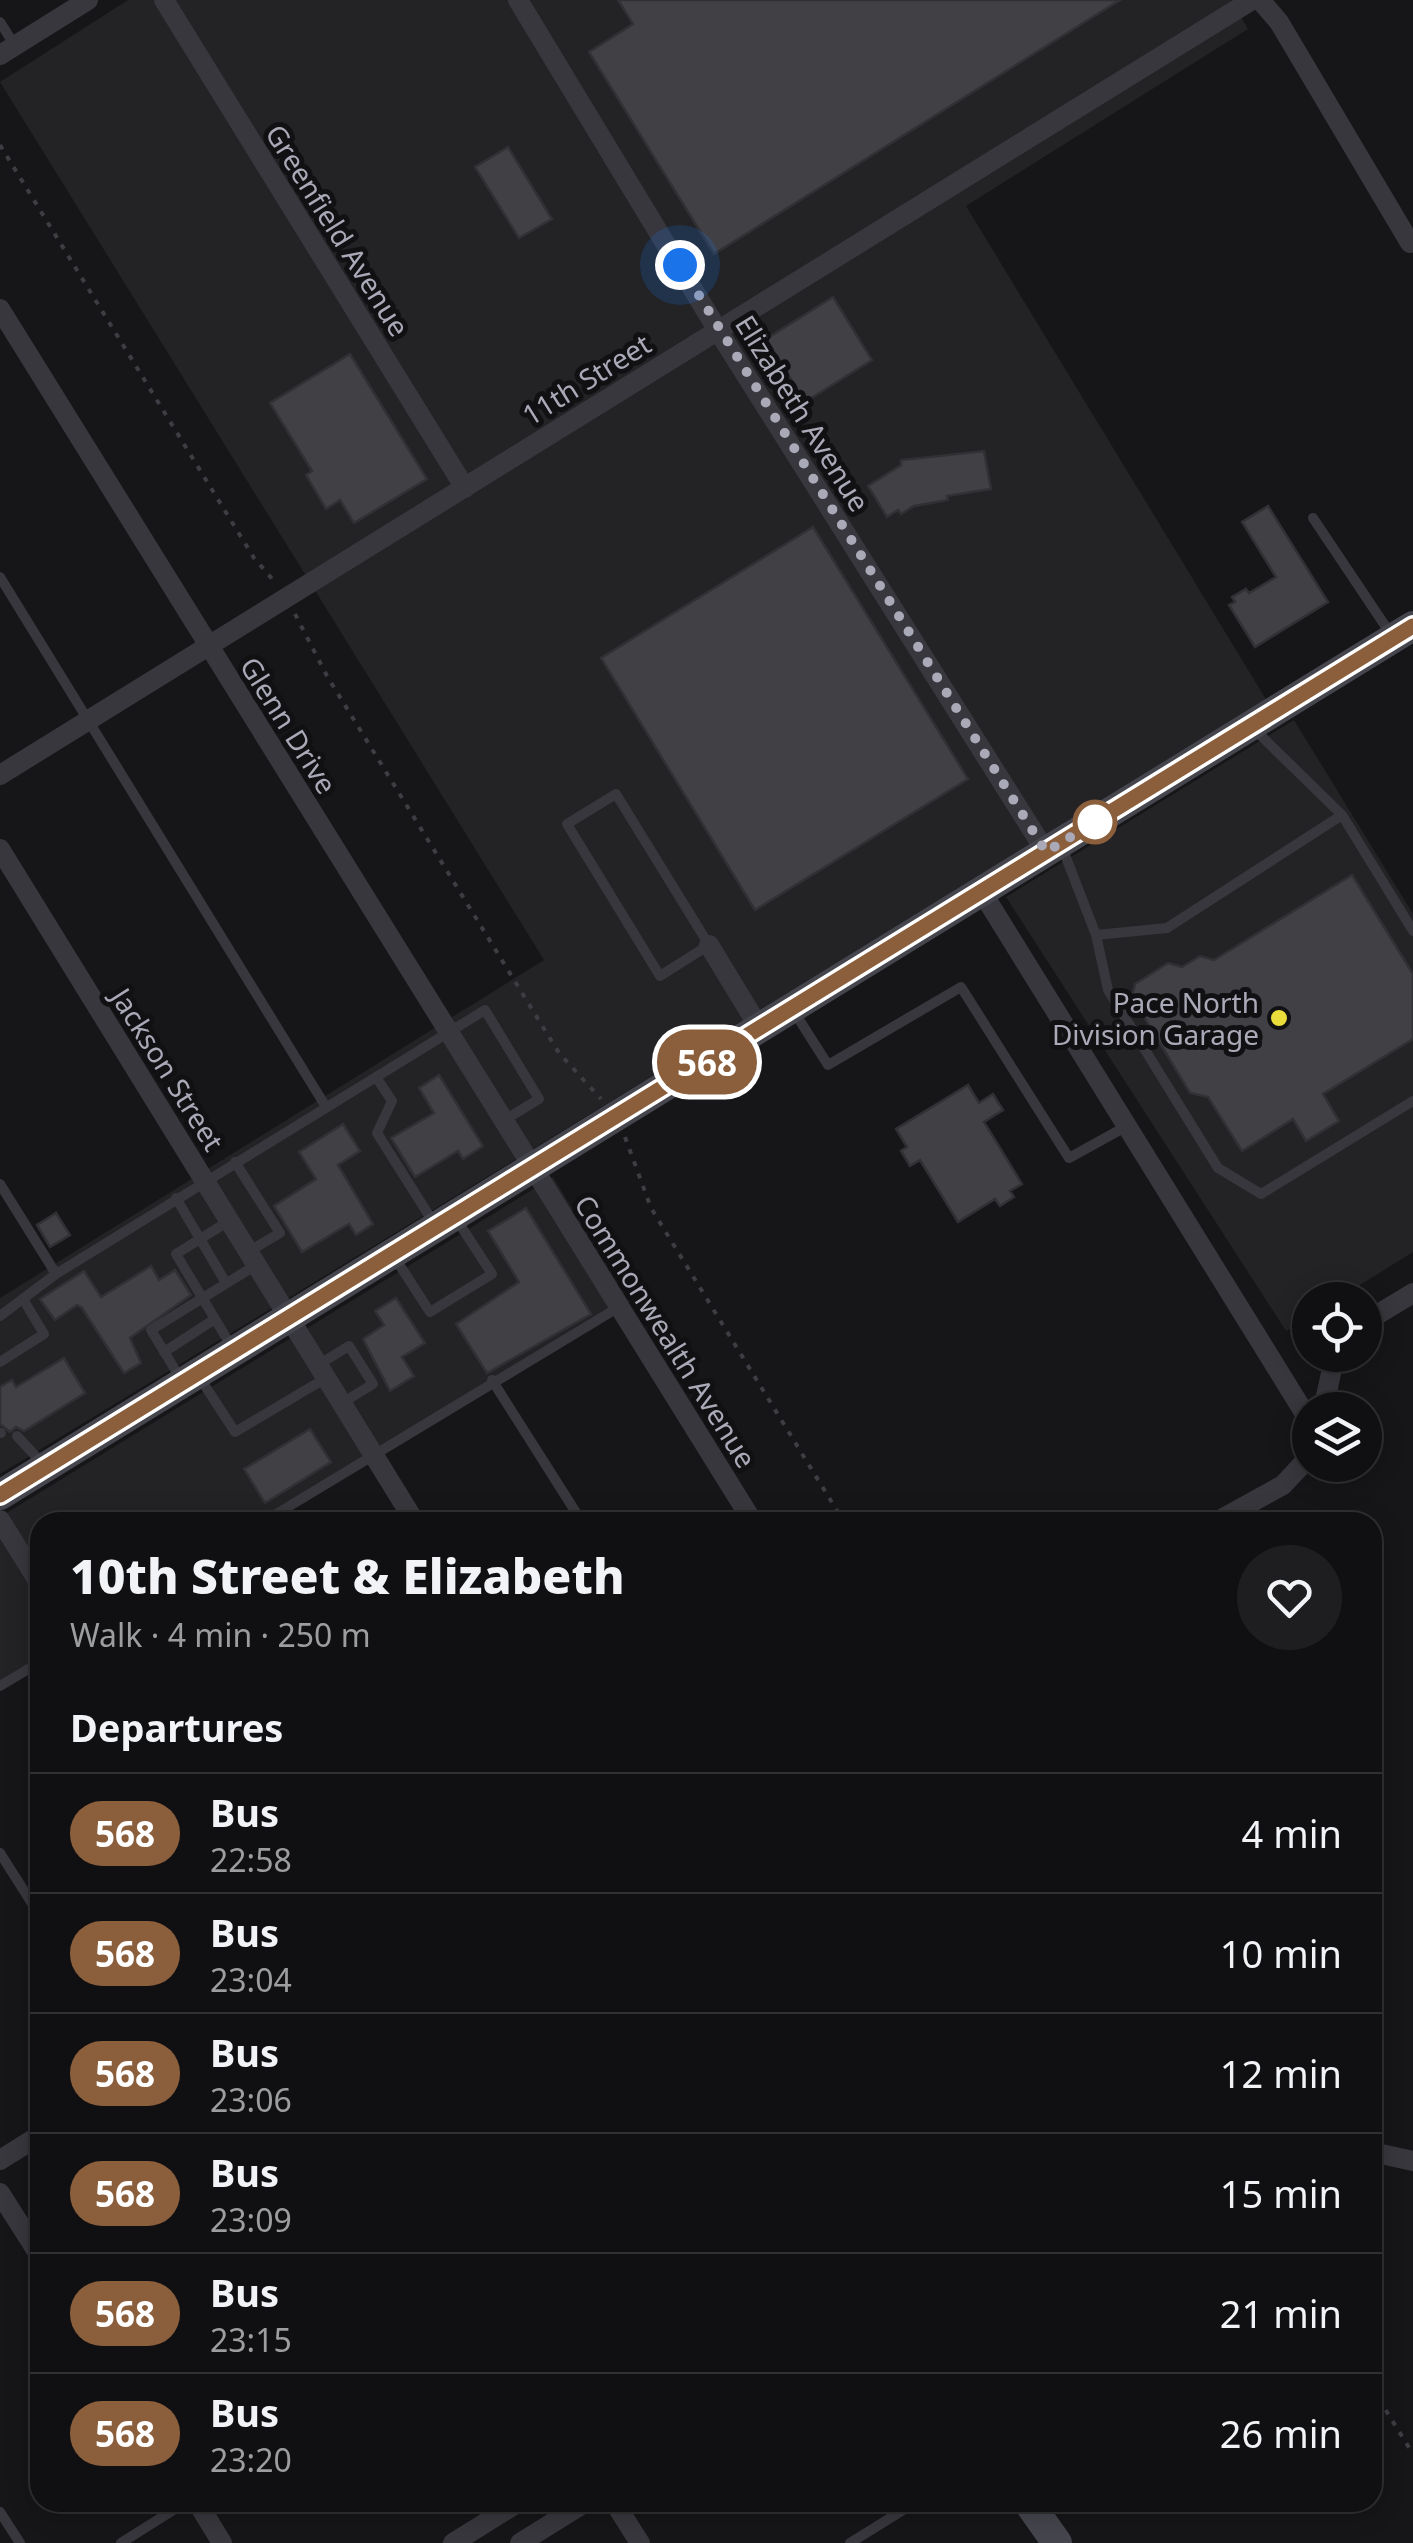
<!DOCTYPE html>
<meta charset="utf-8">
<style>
body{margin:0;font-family:"Noto Sans",sans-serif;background:#1e1e20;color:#f1f3f6;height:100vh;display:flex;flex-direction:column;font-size:38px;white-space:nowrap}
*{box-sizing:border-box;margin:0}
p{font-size:32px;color:#9c9d9f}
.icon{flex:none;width:55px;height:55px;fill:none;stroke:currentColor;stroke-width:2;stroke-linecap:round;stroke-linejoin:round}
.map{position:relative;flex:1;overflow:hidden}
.details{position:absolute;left:30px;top:1512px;width:1352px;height:1000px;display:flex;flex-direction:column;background:#101012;border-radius:30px;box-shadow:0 5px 25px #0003,0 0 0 2px #303032}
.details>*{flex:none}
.badge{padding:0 20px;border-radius:32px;font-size:35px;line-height:65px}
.buttons{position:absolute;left:1292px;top:1282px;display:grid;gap:20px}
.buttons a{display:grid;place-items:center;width:90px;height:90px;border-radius:50%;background:#101012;box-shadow:0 5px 25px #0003,0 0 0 2px #303032;font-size:50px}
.you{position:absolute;width:50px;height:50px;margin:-25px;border:8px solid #fff;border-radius:50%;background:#1a73e8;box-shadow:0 0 0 15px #1a73e833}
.map>.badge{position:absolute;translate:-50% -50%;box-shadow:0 0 0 5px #fff}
h2{padding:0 40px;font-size:38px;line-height:90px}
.round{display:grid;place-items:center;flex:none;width:105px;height:105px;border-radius:52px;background:#1e1e20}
.overview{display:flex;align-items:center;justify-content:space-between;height:170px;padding:0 40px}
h1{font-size:48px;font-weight:800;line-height:75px}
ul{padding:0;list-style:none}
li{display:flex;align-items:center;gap:30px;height:120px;padding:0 40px;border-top:2px solid #303032}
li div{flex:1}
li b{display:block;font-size:38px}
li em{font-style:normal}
li .badge{min-width:110px;font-weight:700;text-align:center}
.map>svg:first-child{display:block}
.built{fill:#232225}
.building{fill:#414045;stroke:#313034;stroke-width:2.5}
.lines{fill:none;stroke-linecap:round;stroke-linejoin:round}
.path{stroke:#3d3d44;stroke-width:4;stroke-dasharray:5 8;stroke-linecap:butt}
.lane{stroke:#38373d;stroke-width:10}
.street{stroke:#38373d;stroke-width:20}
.secondary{stroke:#45454d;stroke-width:30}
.line-casing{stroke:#fff;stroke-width:22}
.line{stroke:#8b5e3c;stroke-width:15}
.walk{stroke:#a9a9b7;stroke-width:10;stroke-dasharray:0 18}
.stop-dot{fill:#fff;stroke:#8b5e3c;stroke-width:5}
.poi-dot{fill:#eadc3b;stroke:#111113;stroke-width:4}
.labels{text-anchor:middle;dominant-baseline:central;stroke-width:10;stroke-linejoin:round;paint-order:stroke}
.street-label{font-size:28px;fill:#a9a9b7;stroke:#111113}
.poi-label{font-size:28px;fill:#a9a9b7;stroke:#111113;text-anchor:end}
</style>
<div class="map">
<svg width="1413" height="2543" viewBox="0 0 1413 2543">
<rect width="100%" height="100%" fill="#161618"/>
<path class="built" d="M128,0H1231L1248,29L966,206L1267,701L0,1474V1298L544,960L0,82Z
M1294,720L1413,914V1252L1336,1300H1310V1316L1286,1331L1006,897Z
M553,1177L629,1302L271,1522H40V1665L0,1690V1517Z"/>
<path class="building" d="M618,0H1120L714,254L589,52L633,24Z
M508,147L552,219L519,238L475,167Z
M833,297L872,360L805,402L766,339Z
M350,354L427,479L354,523L340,500L326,509L306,475L312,471L270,403Z
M984,451L991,489L947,496L948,500L914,506L901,514L898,510L887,517L868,486L901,465V460Z
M1268,506L1328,602L1255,647L1229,605L1235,602L1232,597L1246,589L1249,593L1276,577L1242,522Z
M813,527L968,779L755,910L601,658Z
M1352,875L1413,974V1039L1323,1094L1339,1121L1306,1141L1293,1119L1242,1151L1208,1097L1190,1093L1132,997L1135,984L1168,963L1182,967L1200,956L1214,960Z
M439,1075L483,1146L463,1159L458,1151L415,1177L391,1138L434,1113L419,1088Z
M968,1085L979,1103L993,1094L1003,1110L984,1122L1022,1184L1010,1191L1014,1197L1000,1206L995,1199L958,1222L920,1160L910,1166L901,1151L907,1147L896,1129Z
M343,1124L360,1151L338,1165L373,1224L356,1235L349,1224L302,1252L274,1206L316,1179L299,1152Z
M526,1208L591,1314L487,1373L456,1324L519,1282L488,1231Z
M56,1213L70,1235L50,1247L37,1225Z
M151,1266L159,1280L175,1270L191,1295L130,1338L141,1363L124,1373L82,1308L77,1305L55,1320L40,1299L84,1271L101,1297Z
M396,1298L425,1343L402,1357L414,1376L390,1391L363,1339L384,1325L375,1311Z
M64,1358L85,1393L24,1431L16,1427L10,1432L0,1424V1387L12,1380L16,1387Z
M310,1429L331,1462L265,1503L244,1469Z"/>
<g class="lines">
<path class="path" d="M0,145L254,558L274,581
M295,614L327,676L559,1053L601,1099
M625,1137L651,1208L844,1522
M1372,2388L1413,2454"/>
<path class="lane" d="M0,22L15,46
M1313,518L1390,633
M0,577L326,1107
M1255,730L1342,815L1413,931
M616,794L709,945L660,976L567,824Z
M1062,847L1096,935L1108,990L1218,1168L1261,1194L1413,1101
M1096,935L1167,928L1342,815
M793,1010L828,1065L961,987L1069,1158L1127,1126
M376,1077L392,1101L377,1133L435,1225
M235,1162L280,1233L248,1252
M0,1184L56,1274
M176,1198L226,1283
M229,1221L176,1254L233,1349
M393,1255L430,1312L492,1274L455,1217
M0,1316L56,1274L485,1010L539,1099L503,1121
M164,1352L215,1319
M0,1362L44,1334L23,1299
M318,1365L349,1346L373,1384L342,1403
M198,1375L235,1432L326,1378
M492,1380L582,1522
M182,1381L151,1330L256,1265
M0,1433H1
M17,1436L42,1463
M263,1522L619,1307
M0,1686L40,1662
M0,1853L40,1916
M0,2512L20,2543
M121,2543L186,2502
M850,2543L916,2502"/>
<path class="street" d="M164,0L465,488
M518,0L717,329L1046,852
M1260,0L1279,22L1410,243L1413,241
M0,55L88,0
M0,309L753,1522
M0,775L1252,0
M0,849L415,1522
M982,892L1310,1422
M709,945L760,1029
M1365,1322L1413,1293
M1323,1410L1335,1355
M0,1520L40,1584
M1216,1522L1283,1485L1310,1456
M1372,2152L1413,2161
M0,2160L40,2135
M0,2193L40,2256
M197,2502L222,2543
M614,2502L640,2543
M453,2543L519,2502
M520,2543L586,2502"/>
<path class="secondary" d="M0,1495L1413,626
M1028,2502L1057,2543"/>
</g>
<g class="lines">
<defs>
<path id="line" d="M0,1495L1413,626"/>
</defs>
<use href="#line" class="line-casing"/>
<use href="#line" class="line"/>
<path class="walk" d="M680,265L1046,852L1095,822"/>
</g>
<circle class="stop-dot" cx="1095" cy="822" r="20"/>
<circle class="poi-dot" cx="1279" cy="1018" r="10"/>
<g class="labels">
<g class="street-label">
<text transform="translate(338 230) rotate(58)">Greenfield Avenue</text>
<text transform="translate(586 379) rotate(-32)">11th Street</text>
<text transform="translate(803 413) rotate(58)">Elizabeth Avenue</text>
<text transform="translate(289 725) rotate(58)">Glenn Drive</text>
<text transform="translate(168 1069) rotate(58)">Jackson Street</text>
<text transform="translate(666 1331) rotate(58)">Commonwealth Avenue</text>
</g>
<g class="poi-label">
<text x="1259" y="1002">Pace North<tspan x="1259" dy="32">Division Garage</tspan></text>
</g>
</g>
</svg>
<div class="buttons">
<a><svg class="icon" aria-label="locate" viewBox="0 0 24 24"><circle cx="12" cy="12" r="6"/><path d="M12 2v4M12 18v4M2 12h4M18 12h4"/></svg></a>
<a><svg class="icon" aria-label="layers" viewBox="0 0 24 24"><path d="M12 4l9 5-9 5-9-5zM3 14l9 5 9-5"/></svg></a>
</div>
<div class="you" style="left:680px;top:265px"></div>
<b class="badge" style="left:707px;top:1062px;background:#8b5e3c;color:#fff">568</b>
<section class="details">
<div class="overview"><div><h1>10th Street &amp; Elizabeth</h1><p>Walk · 4 min · 250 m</p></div><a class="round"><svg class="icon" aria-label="heart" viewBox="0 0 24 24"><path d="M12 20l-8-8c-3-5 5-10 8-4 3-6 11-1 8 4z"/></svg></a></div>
<h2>Departures</h2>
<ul>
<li><span class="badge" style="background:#8b5e3c;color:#fff">568</span><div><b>Bus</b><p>22:58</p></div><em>4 min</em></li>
<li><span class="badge" style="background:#8b5e3c;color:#fff">568</span><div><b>Bus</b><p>23:04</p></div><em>10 min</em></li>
<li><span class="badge" style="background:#8b5e3c;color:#fff">568</span><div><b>Bus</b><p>23:06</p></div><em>12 min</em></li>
<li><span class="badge" style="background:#8b5e3c;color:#fff">568</span><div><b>Bus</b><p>23:09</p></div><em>15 min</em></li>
<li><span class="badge" style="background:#8b5e3c;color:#fff">568</span><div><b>Bus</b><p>23:15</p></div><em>21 min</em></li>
<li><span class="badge" style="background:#8b5e3c;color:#fff">568</span><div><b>Bus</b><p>23:20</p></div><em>26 min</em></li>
</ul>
</section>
</div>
